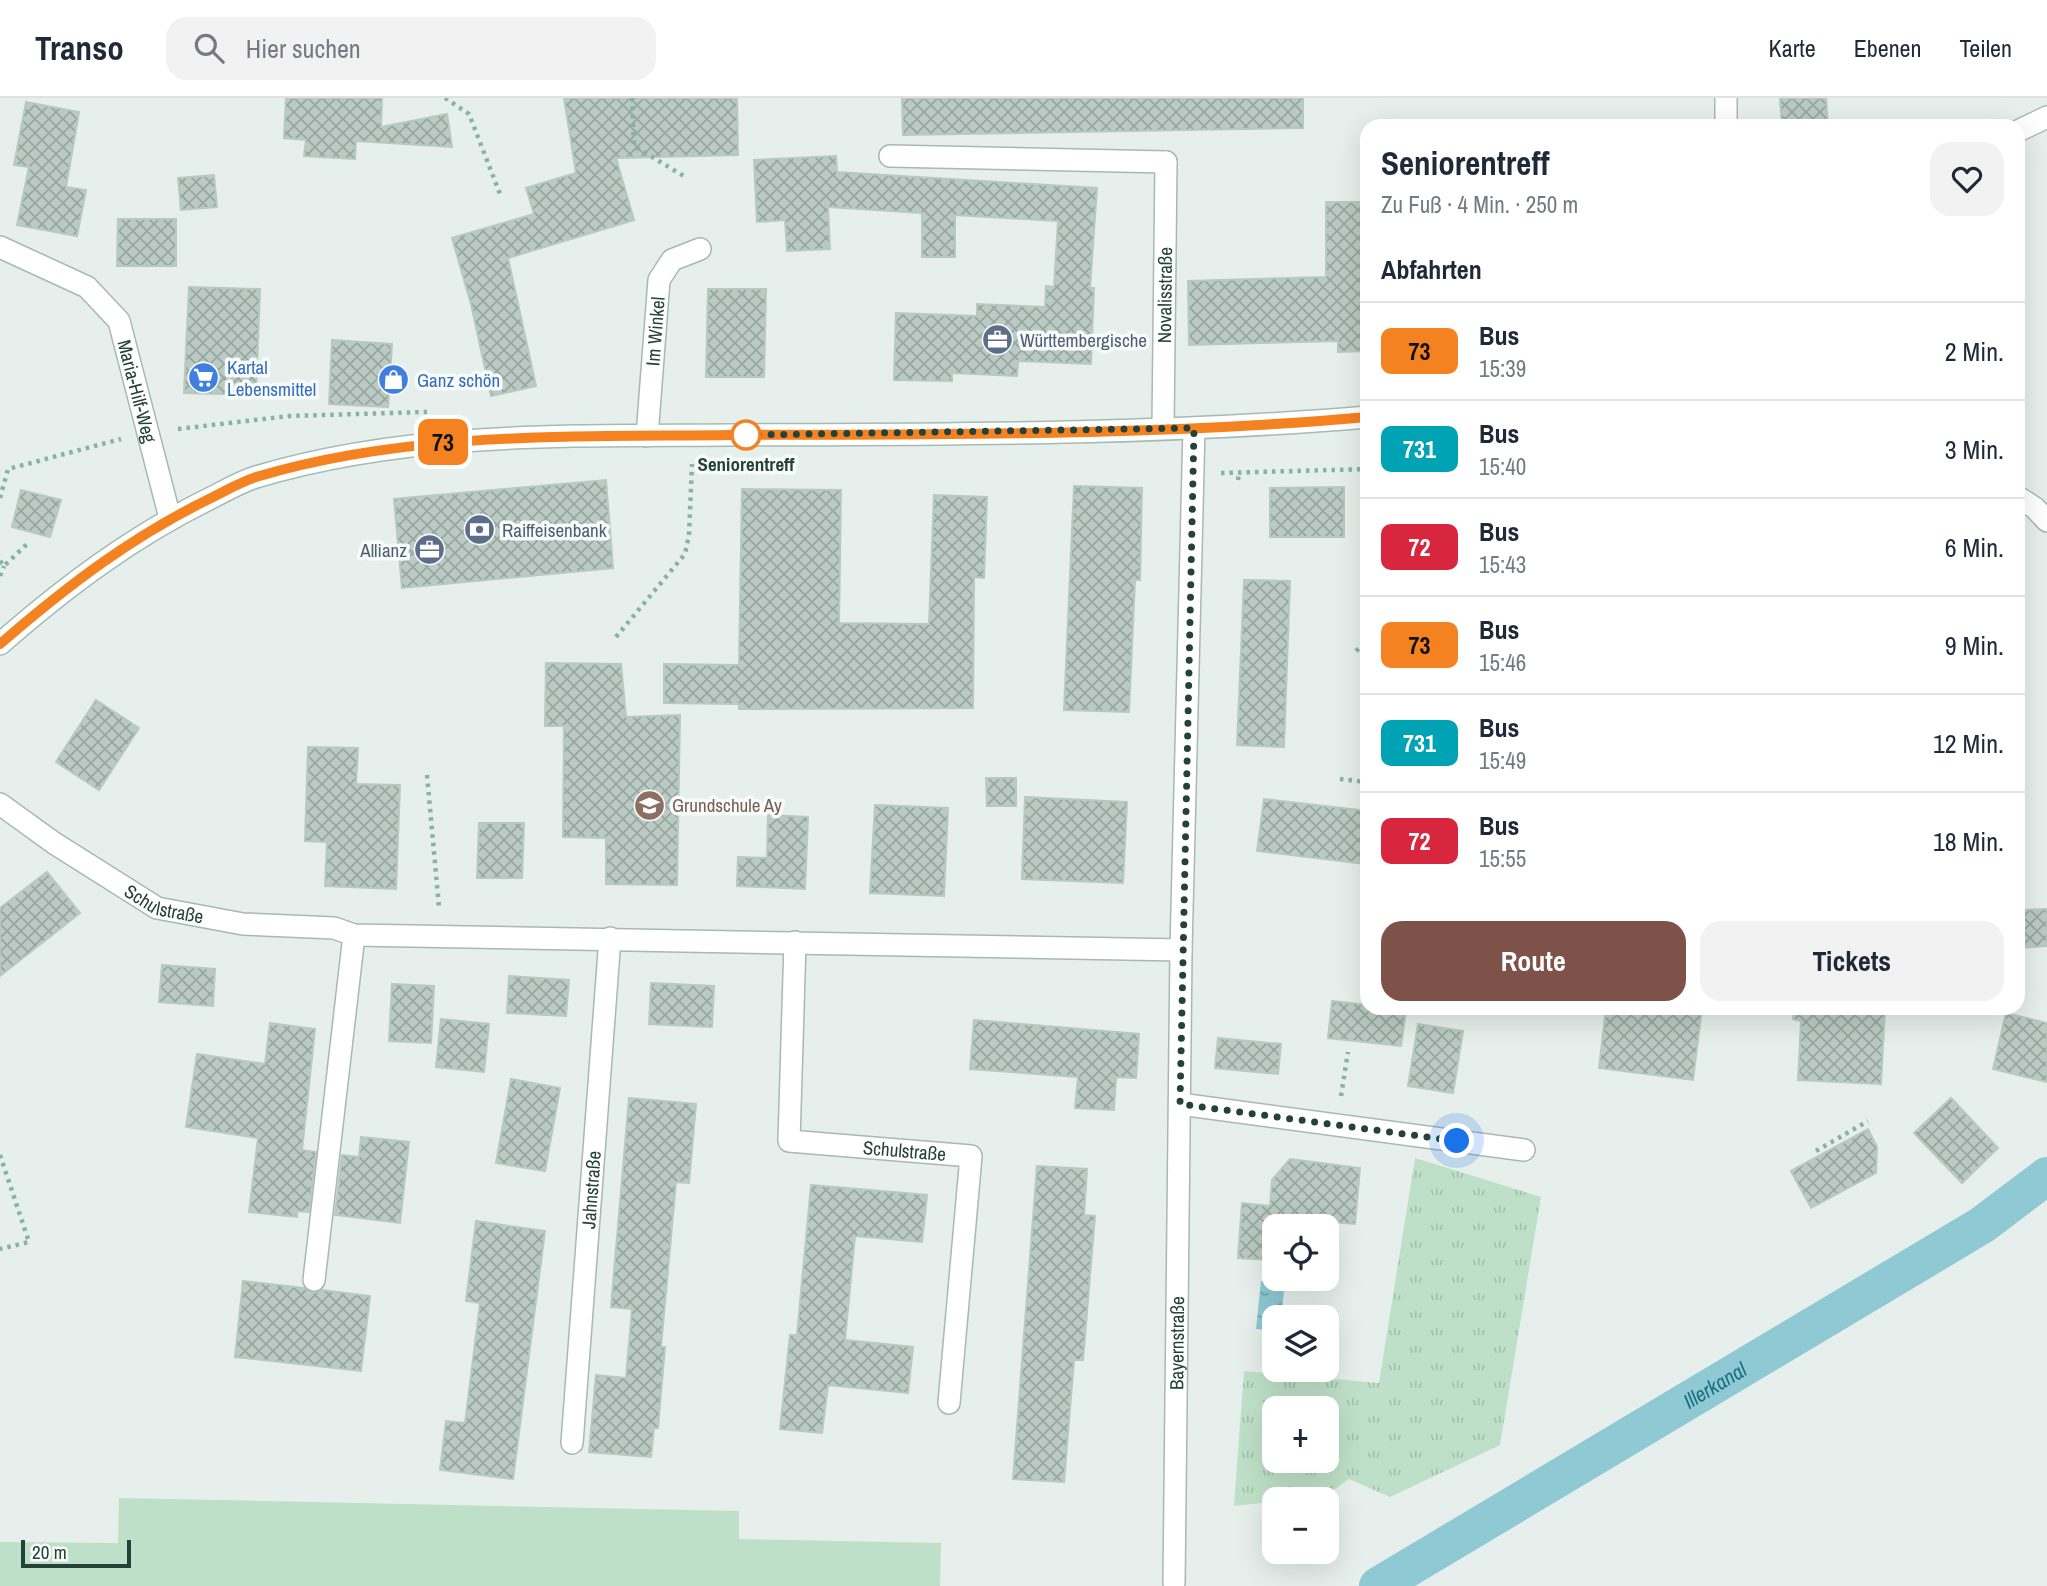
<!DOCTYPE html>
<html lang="de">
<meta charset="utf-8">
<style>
body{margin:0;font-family:"Archivo Narrow",sans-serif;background:#f2f2f3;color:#1f2937;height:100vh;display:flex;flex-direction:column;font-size:26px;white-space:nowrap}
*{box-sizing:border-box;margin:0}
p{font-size:23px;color:#747a83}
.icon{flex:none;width:38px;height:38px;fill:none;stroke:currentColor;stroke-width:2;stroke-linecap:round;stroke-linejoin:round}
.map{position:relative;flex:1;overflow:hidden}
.panel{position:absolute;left:1360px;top:21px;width:665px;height:896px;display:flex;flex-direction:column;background:#fff;border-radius:21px;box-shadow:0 7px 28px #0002}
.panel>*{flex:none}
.badge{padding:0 14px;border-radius:10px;font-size:24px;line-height:46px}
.fabs{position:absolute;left:1262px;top:1116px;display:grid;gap:14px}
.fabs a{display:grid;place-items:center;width:77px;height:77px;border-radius:14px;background:#fff;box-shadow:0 7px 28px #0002;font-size:35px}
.scale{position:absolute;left:21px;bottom:18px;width:110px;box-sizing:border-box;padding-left:7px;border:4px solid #24423a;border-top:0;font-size:19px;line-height:24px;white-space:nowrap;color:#24423a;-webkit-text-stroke:5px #f7fbf9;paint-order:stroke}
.you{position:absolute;width:35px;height:35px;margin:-18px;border:5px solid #fff;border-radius:50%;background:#1a73e8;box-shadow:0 0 0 10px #1a73e833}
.map>.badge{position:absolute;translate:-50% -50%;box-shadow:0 0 0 4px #fff}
h2{padding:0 21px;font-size:26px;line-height:63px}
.round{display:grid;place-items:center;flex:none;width:74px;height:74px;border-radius:21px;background:#f2f2f3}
.overview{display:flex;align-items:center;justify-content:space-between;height:119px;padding:0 21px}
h1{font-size:33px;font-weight:800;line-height:52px}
.primary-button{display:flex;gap:14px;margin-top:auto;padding:14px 21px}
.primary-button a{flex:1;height:80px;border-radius:21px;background:#7f5249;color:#fff;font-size:28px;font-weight:800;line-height:80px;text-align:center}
.primary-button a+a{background:#f2f2f3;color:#1f2937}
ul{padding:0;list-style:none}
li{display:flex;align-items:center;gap:21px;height:98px;padding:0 21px;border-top:2px solid #e0e1e3}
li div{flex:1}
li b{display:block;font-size:26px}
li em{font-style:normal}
li .badge{min-width:77px;font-weight:700;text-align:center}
header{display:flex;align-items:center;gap:42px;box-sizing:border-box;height:98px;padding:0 35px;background:#fff;border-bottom:2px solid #e0e1e3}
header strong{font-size:33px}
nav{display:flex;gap:38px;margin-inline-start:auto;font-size:24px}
.search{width:490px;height:63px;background:#f2f2f3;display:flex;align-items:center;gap:18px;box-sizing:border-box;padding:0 24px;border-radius:21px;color:#747a83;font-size:26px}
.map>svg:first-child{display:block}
.grass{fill:url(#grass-tufts);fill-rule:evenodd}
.garden{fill:#bfe0c8}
.water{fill:url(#water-ripples)}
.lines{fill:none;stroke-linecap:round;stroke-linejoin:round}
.canal{stroke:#8ec9d4;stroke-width:38}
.building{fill:url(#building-cross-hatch);stroke:#b8c9c2;stroke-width:2}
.service-casing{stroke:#a8b8b2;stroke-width:24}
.minor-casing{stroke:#a8b8b2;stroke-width:24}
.secondary-casing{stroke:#a4bbb3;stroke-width:24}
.path{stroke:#86b3a5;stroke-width:4.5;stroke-dasharray:3.5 5;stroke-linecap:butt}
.service{stroke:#fff;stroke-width:21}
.minor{stroke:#fff;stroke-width:21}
.secondary{stroke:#fff;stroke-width:21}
.line-casing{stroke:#fff;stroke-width:16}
.line{stroke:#f58220;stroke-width:10}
.walk{stroke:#24423a;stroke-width:7;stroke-dasharray:0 12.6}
.stop-dot{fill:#fff;stroke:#f58220;stroke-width:3.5}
.labels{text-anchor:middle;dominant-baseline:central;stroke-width:7;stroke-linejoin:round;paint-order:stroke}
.street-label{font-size:19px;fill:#24423a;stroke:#f7fbf9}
.service-label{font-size:19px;fill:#4e5e75;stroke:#f7fbf9;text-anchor:start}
.shop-label{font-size:19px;fill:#366cbe;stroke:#f7fbf9;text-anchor:start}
.stop-label{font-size:19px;font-weight:bold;fill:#24423a;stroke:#f7fbf9}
.education-label{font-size:19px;fill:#785e54;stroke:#f7fbf9;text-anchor:start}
.water-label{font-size:21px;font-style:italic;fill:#1c6f80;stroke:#f7fbf9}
</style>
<header>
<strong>Transo</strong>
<div class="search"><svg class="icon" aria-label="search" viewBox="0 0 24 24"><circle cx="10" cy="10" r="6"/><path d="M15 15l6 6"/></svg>Hier suchen</div>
<nav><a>Karte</a><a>Ebenen</a><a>Teilen</a></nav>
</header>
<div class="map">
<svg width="2047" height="1488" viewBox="0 0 2047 1488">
<defs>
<pattern id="grass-tufts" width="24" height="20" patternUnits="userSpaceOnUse" patternTransform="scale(1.75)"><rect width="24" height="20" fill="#bfe0c8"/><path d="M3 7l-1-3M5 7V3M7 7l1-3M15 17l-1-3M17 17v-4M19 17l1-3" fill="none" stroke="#a4c1ad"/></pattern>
<pattern id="water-ripples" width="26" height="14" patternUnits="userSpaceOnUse" patternTransform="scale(1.75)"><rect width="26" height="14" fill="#8ec9d4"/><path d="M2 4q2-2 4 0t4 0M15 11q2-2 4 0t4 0" fill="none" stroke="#74a5ad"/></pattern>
<pattern id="building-cross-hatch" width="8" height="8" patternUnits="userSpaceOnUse" patternTransform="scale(1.75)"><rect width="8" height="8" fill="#bbcac4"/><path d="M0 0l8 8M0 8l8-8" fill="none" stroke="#98a6a0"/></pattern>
</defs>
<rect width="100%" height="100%" fill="#e6efeb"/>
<path class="grass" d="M1415,1060L1541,1099L1500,1347L1390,1399L1349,1381L1325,1398L1234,1408L1244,1273L1379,1285ZM1274,1311H1326V1363H1274Z"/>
<path class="garden" d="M119,1400L739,1413V1441L941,1445L940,1488H0V1444L118,1445Z"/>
<path class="water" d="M1261,1183L1285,1185L1281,1220H1274V1233L1256,1231Z"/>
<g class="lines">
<path class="canal" id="s1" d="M1378,1488L1982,1127L2047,1078"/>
</g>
<path class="building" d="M286,0H382L381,29L447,16L452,49L356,43L355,61L304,58L306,42L284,40Z
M564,0H737L738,57L616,60L634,122L508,160L536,288L491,298L471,206L452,140L534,116L526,90L576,75Z
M902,0H1303V30L903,37Z
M1780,0H1826L1828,28H1782Z
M26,4L79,14L66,89L86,92L77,138L17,127L29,69L14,67Z
M836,58L837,74L1097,90L1090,190H1094L1091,266L1018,263L1017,278L952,275V283L894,282L896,215L977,218V206L1045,209L1046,188L1054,189L1058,123L955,117V159H922V115L828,109L830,151L787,153L785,122L757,124L754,62Z
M214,77L217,109L181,112L178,80Z
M1326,104H1367V253L1338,254V243L1189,247L1188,183L1326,179Z
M118,121H176V168H117Z
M189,189L260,191L256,297L184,295Z
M708,191H766L764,279H706Z
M332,242L392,246L388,309L329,306Z
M606,382L613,470L402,490L394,401Z
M1074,388L1142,390L1140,482H1135L1129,614L1064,612Z
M1344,389V439H1270V390Z
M742,391L841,392L839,525L929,526L934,397L987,399L984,480L974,479L973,610L739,611V606L664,605V566L739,567Z
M21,392L61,402L50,439L12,429Z
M1244,482L1290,483L1284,649L1237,647Z
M546,565L621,566L626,619L680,617L677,787L606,786V740L563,739L564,628H545Z
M96,602L139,630L99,692L56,664Z
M308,649L358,650L356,686L400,687L396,791L325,788L327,744L305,743Z
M986,680H1016V708H987Z
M1025,699L1127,704L1123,785L1022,781Z
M1264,701L1367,713V766L1257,753Z
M875,707L948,710L944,798L870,795Z
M768,717L808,719L805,791L737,788L738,759L767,760Z
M479,725H524L522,780H477Z
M47,774L80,815L0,878V810Z
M2047,811V848L2018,850V812Z
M162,867L215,871L213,908L159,904Z
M509,878L569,882L566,918L507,915Z
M651,885L714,888L712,929L649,926Z
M392,886L434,888L431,945L389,943Z
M1332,903L1367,907V910L1406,912L1401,948L1328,940Z
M1606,910H1702L1693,982L1599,970Z
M1794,910H1885L1881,986L1798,982L1801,923L1793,921Z
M2006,915L2047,925V984L1993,971Z
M441,921L489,926L484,974L436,969Z
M974,922L1139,936L1136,980L1116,979L1114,1012L1075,1010L1078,979L970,971Z
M270,925L315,931L302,1052L316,1054L309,1114L297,1113V1119L249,1114L258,1040L186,1029L197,956L265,966Z
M1418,926L1463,933L1453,995L1408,988Z
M1218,940L1281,946L1278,976L1215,970Z
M511,981L560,990L545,1073L496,1065Z
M629,1000L696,1006L689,1085L676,1084L661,1249H665L658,1330H654L651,1359L589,1354L596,1277L626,1280L632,1211L611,1209Z
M1951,1000L1998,1050L1962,1085L1914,1035Z
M1868,1031L1877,1049L1876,1075L1811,1110L1791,1073Z
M361,1039L409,1044L400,1125L335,1117L342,1057L359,1059Z
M1290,1061L1360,1070L1355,1126L1332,1124L1330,1146H1326V1129H1274L1272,1162L1238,1160L1242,1105L1270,1108L1272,1082Z
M1037,1068L1087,1071L1084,1117L1095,1118L1083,1262H1074L1064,1384L1013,1381Z
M811,1087L927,1097L922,1144L855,1138L845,1242L913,1249L908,1295L828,1287L822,1335L780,1331L790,1237H797Z
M476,1123L545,1133L513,1381L440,1372L446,1323L465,1325L480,1205L466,1203Z
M243,1183L304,1190L313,1195L322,1192L370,1198L361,1273L235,1259Z"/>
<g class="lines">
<defs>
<path id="service" d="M890,58L1166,64"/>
<g id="minor">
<path d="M2018,33L2047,19"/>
<path id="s2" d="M0,149L87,189L119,223L170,420"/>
<path id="s3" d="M1163,330L1166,64"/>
<path id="s4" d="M647,338L659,182L672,162L700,151"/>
<path d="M2018,399L2035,410L2047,423"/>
<path id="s5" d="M0,706L54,745L157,810L243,826L334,830L354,837L1181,852"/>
<path id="s6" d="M795,844L789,1043L971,1058L949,1305"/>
<path d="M1180,1006L1524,1052"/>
<path d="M314,1182L354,837"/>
<path id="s7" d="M572,1345L610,840"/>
<path id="s8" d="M1174,1485L1181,852L1194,330"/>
</g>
<path id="secondary" d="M1726,28V0
M0,546C65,489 133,438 211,400C225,393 240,384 256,379C410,333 572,338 731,337C943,336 1156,337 1367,319"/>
</defs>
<use href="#service" class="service-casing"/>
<use href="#minor" class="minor-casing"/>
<use href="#secondary" class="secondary-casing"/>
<path class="path" d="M445,0L469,16L500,96
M632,0L634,48L687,80
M178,331L289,318L427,314
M1221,375L1367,371
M1238,382L1239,375
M0,400L8,371L121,341
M0,463L4,468L27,446
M0,478L4,468
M616,539L685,456L689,437L692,366
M1356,553L1367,543
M427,677L439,809
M1340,681L1367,684
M1341,998L1348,954
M1816,1053L1868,1023
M0,1057L29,1144L0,1151"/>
<use href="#service" class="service"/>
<use href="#minor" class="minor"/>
<use href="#secondary" class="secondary"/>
</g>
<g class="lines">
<defs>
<path id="line" d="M0,546C67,488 131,439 211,400C225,393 241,384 256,379C410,333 572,339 731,337C943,336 1156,338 1367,319"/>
</defs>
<use href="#line" class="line-casing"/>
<use href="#line" class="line"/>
<path class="walk" d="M746,337L1194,330L1180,1006L1457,1043"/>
</g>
<defs>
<symbol id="office-disc" viewBox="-11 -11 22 22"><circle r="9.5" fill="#5c6f8a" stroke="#f7fbf9"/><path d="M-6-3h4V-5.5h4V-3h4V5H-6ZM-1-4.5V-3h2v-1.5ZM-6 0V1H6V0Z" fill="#fff"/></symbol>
<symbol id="supermarket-disc" viewBox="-11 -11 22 22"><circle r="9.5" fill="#3f7fe0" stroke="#f7fbf9"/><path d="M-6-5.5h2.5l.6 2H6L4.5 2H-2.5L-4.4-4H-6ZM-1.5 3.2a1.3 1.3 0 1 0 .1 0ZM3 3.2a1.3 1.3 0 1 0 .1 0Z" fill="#fff"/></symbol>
<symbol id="shop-disc" viewBox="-11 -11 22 22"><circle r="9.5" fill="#3f7fe0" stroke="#f7fbf9"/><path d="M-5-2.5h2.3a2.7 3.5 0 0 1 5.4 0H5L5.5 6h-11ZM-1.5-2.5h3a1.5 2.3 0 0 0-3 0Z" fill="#fff"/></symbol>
<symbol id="bank-disc" viewBox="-11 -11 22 22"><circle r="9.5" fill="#5c6f8a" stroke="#f7fbf9"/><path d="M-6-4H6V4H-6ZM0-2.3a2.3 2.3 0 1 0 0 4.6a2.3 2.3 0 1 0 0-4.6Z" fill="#fff"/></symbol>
<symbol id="school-disc" viewBox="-11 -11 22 22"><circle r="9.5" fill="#8d6e63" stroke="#f7fbf9"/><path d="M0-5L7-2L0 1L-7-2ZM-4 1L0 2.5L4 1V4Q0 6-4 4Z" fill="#fff"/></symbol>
</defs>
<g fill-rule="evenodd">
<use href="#office-disc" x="980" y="224" width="35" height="35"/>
<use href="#supermarket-disc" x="186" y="262" width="35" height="35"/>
<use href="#shop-disc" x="376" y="264" width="35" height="35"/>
<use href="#bank-disc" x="462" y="414" width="35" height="35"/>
<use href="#office-disc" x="412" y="434" width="35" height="35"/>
<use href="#school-disc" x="632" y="690" width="35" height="35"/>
</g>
<circle class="stop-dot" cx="746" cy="337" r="14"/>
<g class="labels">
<g class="street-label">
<text stroke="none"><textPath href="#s3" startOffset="133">Novalisstraße</textPath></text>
<text stroke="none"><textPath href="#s4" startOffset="105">Im Winkel</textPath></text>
<text stroke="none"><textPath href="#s2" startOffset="215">Maria-Hilf-Weg</textPath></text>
<text stroke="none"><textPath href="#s5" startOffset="194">Schulstraße</textPath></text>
<text stroke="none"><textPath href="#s6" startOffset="315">Schulstraße</textPath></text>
<text stroke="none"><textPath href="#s7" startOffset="254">Jahnstraße</textPath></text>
<text stroke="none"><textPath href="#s8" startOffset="240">Bayernstraße</textPath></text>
</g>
<g class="service-label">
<text x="1020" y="242">Württembergische</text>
<text x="502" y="432">Raiffeisenbank</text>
<text x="407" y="452" text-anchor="end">Allianz</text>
</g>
<g class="shop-label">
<text x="227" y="269">Kartal<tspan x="227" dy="22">Lebensmittel</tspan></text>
<text x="417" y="282">Ganz schön</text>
</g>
<g class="stop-label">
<text x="746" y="366">Seniorentreff</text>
</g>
<g class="education-label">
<text x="672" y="707">Grundschule Ay</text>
</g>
<g class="water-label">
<text stroke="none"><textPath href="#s1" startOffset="392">Illerkanal</textPath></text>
</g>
</g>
</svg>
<div class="fabs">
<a><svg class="icon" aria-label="locate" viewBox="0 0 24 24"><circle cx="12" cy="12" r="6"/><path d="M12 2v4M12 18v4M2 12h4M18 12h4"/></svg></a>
<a><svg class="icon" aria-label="layers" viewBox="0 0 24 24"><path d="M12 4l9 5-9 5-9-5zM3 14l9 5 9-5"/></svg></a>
<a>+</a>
<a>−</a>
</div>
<div class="scale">20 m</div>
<div class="you" style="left:1457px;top:1043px"></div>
<b class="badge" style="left:443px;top:344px;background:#f58220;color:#111">73</b>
<section class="panel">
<div class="overview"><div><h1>Seniorentreff</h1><p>Zu Fuß · 4 Min. · 250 m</p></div><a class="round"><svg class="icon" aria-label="heart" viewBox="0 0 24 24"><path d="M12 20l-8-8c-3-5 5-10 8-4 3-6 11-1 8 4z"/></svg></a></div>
<h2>Abfahrten</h2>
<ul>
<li><span class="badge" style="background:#f58220;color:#111">73</span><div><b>Bus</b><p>15:39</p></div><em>2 Min.</em></li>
<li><span class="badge" style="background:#00a3b4;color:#fff">731</span><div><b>Bus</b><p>15:40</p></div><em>3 Min.</em></li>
<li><span class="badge" style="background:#d7263d;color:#fff">72</span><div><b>Bus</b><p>15:43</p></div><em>6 Min.</em></li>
<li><span class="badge" style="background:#f58220;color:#111">73</span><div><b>Bus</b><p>15:46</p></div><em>9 Min.</em></li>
<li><span class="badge" style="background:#00a3b4;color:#fff">731</span><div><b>Bus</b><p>15:49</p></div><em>12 Min.</em></li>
<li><span class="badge" style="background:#d7263d;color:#fff">72</span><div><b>Bus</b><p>15:55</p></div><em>18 Min.</em></li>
</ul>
<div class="primary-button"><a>Route</a><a>Tickets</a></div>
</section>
</div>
